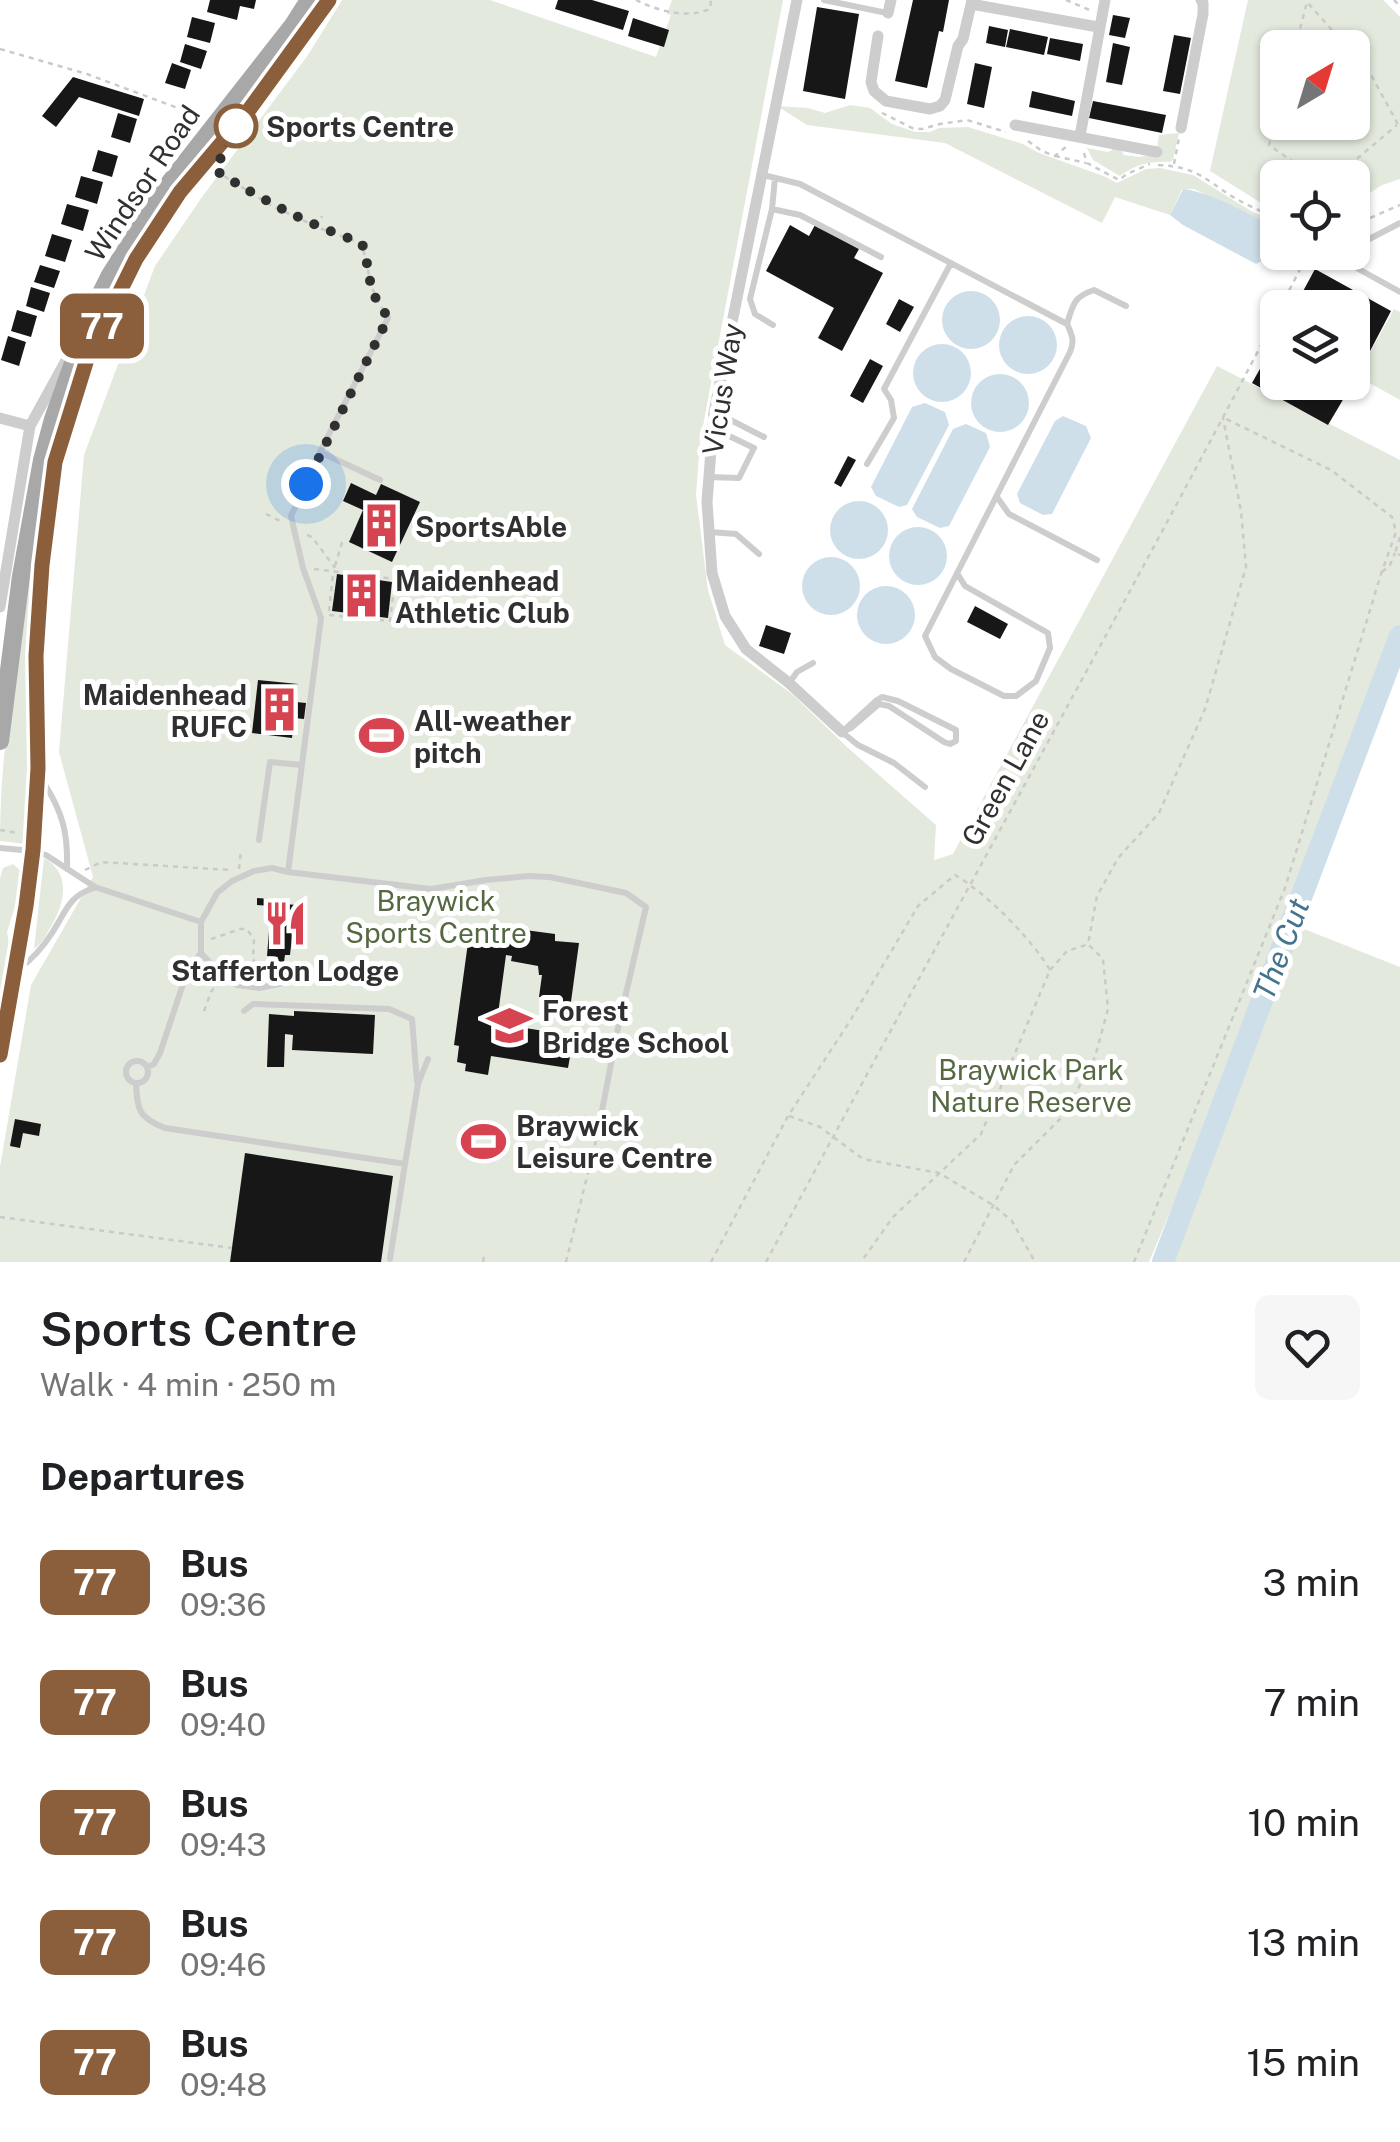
<!DOCTYPE html>
<meta charset="utf-8">
<style>
body{margin:0;font-family:"Public Sans",sans-serif;background:#f6f6f6;color:#202124;height:100vh;display:flex;flex-direction:column;font-size:38px;white-space:nowrap}
*{box-sizing:border-box;margin:0}
p{font-size:32px;color:#757577}
.icon{flex:none;width:55px;height:55px;fill:none;stroke:currentColor;stroke-width:2;stroke-linecap:round;stroke-linejoin:round}
.map{position:relative;height:1262px;overflow:hidden}
.drawer{display:flex;flex-direction:column;background:#fff;flex:1}
.drawer>*{flex:none}
.badge{padding:0 20px;border-radius:15px;font-size:35px;line-height:65px}
.needle{width:65px;rotate:38deg}
.controls{position:absolute;left:1260px;top:30px;display:grid;gap:20px}
.controls a{display:grid;place-items:center;width:110px;height:110px;border-radius:15px;background:#fff;box-shadow:0 2px 8px #0004;font-size:50px}
.you{position:absolute;width:50px;height:50px;margin:-25px;border:8px solid #fff;border-radius:50%;background:#1a73e8;box-shadow:0 0 0 15px #1a73e833}
.map>.badge{position:absolute;translate:-50% -50%;box-shadow:0 0 0 5px #fff}
h2{padding:0 40px;font-size:38px;line-height:90px}
.round{display:grid;place-items:center;flex:none;width:105px;height:105px;border-radius:15px;background:#f6f6f6}
.headline{display:flex;align-items:center;justify-content:space-between;height:170px;padding:0 40px}
h1{font-size:48px;font-weight:600;line-height:75px}
ul{padding:0;list-style:none}
li{display:flex;align-items:center;gap:30px;height:120px;padding:0 40px}
li div{flex:1}
li b{display:block;font-size:38px}
li em{font-style:normal}
li .badge{min-width:110px;font-weight:700;text-align:center}
.map>svg:first-child{display:block}
.green{fill:#e3e9dd;fill-rule:evenodd}
.water{fill:#cedfea}
.lines{fill:none;stroke-linecap:round;stroke-linejoin:round}
.river{stroke:#cedfea;stroke-width:22}
.building{fill:#171717}
.path{stroke:#cacaca;stroke-width:2.5;stroke-dasharray:5 5;stroke-linecap:butt}
.service{stroke:#cdcdcd;stroke-width:6}
.minor{stroke:#cdcdcd;stroke-width:11}
.primary{stroke:#a8a8a8;stroke-width:18}
.line-casing{stroke:#fff;stroke-width:22}
.line{stroke:#8b5e3c;stroke-width:15}
.walk{stroke:#303030;stroke-width:10;stroke-dasharray:0 18}
.stop-dot{fill:#fff;stroke:#8b5e3c;stroke-width:5}
.labels{text-anchor:middle;dominant-baseline:central;stroke-width:10;stroke-linejoin:round;paint-order:stroke}
.stop-label{font-size:28px;font-weight:bold;fill:#303030;stroke:#fff;text-anchor:start}
.street-label{font-size:28px;fill:#303030;stroke:#fff}
.poi-label{font-size:28px;font-weight:bold;fill:#303030;stroke:#fff;text-anchor:start}
.park-label{font-size:28px;fill:#546841;stroke:#fff}
.water-label{font-size:30px;font-style:italic;fill:#45728c;stroke:#fff}
</style>
<div class="map">
<svg width="1400" height="1262" viewBox="0 0 1400 1262">
<rect width="100%" height="100%" fill="#fff"/>
<path class="green" d="M342,0H490L656,57L671,15L667,14L672,0H783L700,442L696,495L708,590L725,645L792,694L847,747L936,825L934,860L953,854L1217,366L1400,460V663L1149,1262H0V1167L31,985L93,877L59,752L84,455L155,266L202,197L308,55Z
M1248,0H1383L1400,17V179L1382,185L1353,204L1352,178H1278L1277,213L1210,171ZM1278,48H1352V122H1278Z
M850,105L870,108L892,124L915,132H930L939,128L968,127L1023,144L1039,153L1106,177L1117,183L1146,169L1160,168L1193,175L1251,211L1277,223V230L1194,189H1182L1170,215L1115,197L1102,223L945,143L807,125L777,106L808,108L825,113Z
M1179,133L1173,160L1170,162C1149,161 1137,164 1120,176L1093,160L1087,148L1108,152L1115,148L1121,150L1124,155L1139,157L1156,154L1159,135Z
M1394,309L1400,312V400L1357,376Z
M43,498L26,844L0,841C0,726 25,611 43,498Z
M44,858C74,875 63,907 49,930C44,939 41,944 34,949Z
M13,864L22,872L20,891L7,932L14,972L0,1022V878L3,868Z
M1294,925L1400,967V1262H1171Z"/>
<path class="water" d="M1183,189C1204,190 1258,216 1275,230C1277,243 1268,259 1256,264L1183,225L1170,215Z
M942 320a29 29 0 1 1 58 0a29 29 0 1 1-58 0Z
M999 345a29 29 0 1 1 58 0a29 29 0 1 1-58 0Z
M913 373a29 29 0 1 1 58 0a29 29 0 1 1-58 0Z
M971 403a29 29 0 1 1 58 0a29 29 0 1 1-58 0Z
M925,403L945,412L949,425L907,505L899,507L876,496L871,487L912,407Z
M1063,416L1086,426L1091,438L1052,514L1043,515L1020,503L1017,494L1055,421Z
M966,424L986,433L990,447L949,526L940,528L917,517L912,509L953,429Z
M830 530a29 29 0 1 1 58 0a29 29 0 1 1-58 0Z
M889 556a29 29 0 1 1 58 0a29 29 0 1 1-58 0Z
M802 586a29 29 0 1 1 58 0a29 29 0 1 1-58 0Z
M857 615a29 29 0 1 1 58 0a29 29 0 1 1-58 0Z"/>
<g class="lines">
<path class="river" d="M1163,1262L1400,636"/>
</g>
<path class="building" d="M210,0H256L254,9L240,6L237,20L207,12Z
M558,0H592L629,11L623,30L555,9Z
M913,0H949L943,32L939,31L927,88L895,81Z
M817,7L859,14L845,99L803,91Z
M1113,15L1130,18L1125,38L1109,35Z
M192,17L215,23L210,43L187,37Z
M633,18L669,30L664,47L628,36Z
M989,26L1008,30L1005,47L986,43Z
M1010,29L1048,37L1044,55L1006,47Z
M1174,35L1191,38L1180,94L1163,91Z
M1050,38L1083,44L1080,61L1047,54Z
M1113,43L1130,47L1122,85L1106,82Z
M185,44L207,51L201,69L180,62Z
M172,63L191,70L185,89L165,83Z
M975,63L992,67L984,108L967,104Z
M73,77L144,99L139,116L79,97L56,127L42,116Z
M1032,91L1075,101L1072,116L1029,107Z
M1093,101L1166,115L1162,133L1089,118Z
M118,113L137,119L130,143L111,137Z
M98,150L118,156L112,177L92,171Z
M81,176L103,182L97,204L75,197Z
M67,204L89,210L83,231L61,224Z
M790,225L809,236L815,225L859,249L854,258L883,273L842,351L818,338L834,308L766,271Z
M52,234L72,240L65,262L45,256Z
M40,265L60,271L54,288L34,282Z
M1315,269L1391,311L1357,376L1328,425L1252,383L1278,337V382H1352V308H1294Z
M31,287L50,293L44,312L26,306Z
M899,299L914,307L900,332L886,324Z
M17,310L37,316L31,337L11,331Z
M8,336L26,342L19,366L1,360Z
M870,359L883,366L863,403L850,396Z
M848,456L856,460L841,487L834,483Z
M351,483L376,495L381,484L420,502L392,562L349,542L363,510L343,501Z
M337,574L392,582L388,618L332,611Z
M975,606L1008,624L1000,639L967,622Z
M766,625L791,633L784,654L759,646Z
M258,680L298,684L296,702L306,703L304,719L294,718L292,738L252,733Z
M257,898L284,900V904L297,905V911H301L299,937H292L290,955H285L284,962L277,961L278,957L267,956L271,906L257,905Z
M470,928L508,935L510,928L555,934V941L579,943L570,1009L547,1005L548,998L539,997L542,975H539L538,966L511,961L512,956L506,955L496,1029L505,1031L507,1025L544,1031L543,1036L549,1038L550,1032L565,1034L564,1043L572,1045L568,1068L491,1056L488,1075L465,1071L466,1064L457,1062L459,1046L454,1045Z
M294,1011L375,1015L373,1054L292,1050L293,1035L285,1034L284,1067H267L269,1014L294,1016Z
M15,1119L41,1124L39,1136L23,1133L20,1148L10,1146Z
M245,1153L393,1176L381,1262H230Z"/>
<g class="lines">
<path class="path" d="M636,0C658,11 686,19 710,9L711,0
M1066,0L1092,11
M1394,0L1400,6
M1295,48L1307,2L1348,48
M0,49L87,74L202,117
M1352,53L1370,73L1400,128
M1278,112L1269,145L1316,178
M882,113L912,128L922,129L940,124L967,120L1006,132
M1028,141L1042,151L1055,156L1067,146
M1084,153L1087,163L1119,180L1127,174L1150,164
M1055,156L1086,163
M1174,164L1179,138
M1158,165C1197,167 1203,178 1233,197C1247,205 1263,212 1278,219
M216,171L272,206L322,229L361,243C370,268 367,285 382,308
M1334,178L1397,125
M1352,226L1400,205
M317,227L322,216
M1280,308L1309,252
M266,514L282,522
M307,535L312,537L335,568
M1400,537L1395,553L1400,555
M335,566L343,539
M314,569L395,579L390,621L328,615
M1382,572L1390,565L1395,553
M329,611L333,574
M0,830L18,833
M239,869L241,850
M85,870L101,862L230,870
M211,939L240,929H247L254,940L253,959L265,977
M1050,970L1067,951L1086,945
M204,1011L211,992L216,985
M789,1116L820,1127L863,1159L939,1173L993,1205L1012,1221L1035,1262
M0,1217L232,1248
M483,1262L484,1256
M566,1262L598,1132
M711,1262L788,1116L850,1021L918,906L955,875C987,894 1031,938 1050,970L981,1134L893,1217L861,1262
M766,1262C935,945 1111,632 1278,313
M964,1262L1014,1165L1064,1115L1095,1057L1108,1009L1103,959L1088,944L1097,896L1118,858L1159,813L1205,709L1246,567L1241,511L1223,418
M1134,1262L1285,888L1381,574L1396,532L1392,517L1331,470L1224,418"/>
<path class="service" d="M824,0L887,13
M763,175L800,184L1067,324C1072,335 1075,341 1070,352L925,636L935,657L951,669L1004,696H1016L1036,681L1050,648L1048,633L965,586L957,573
M772,209L800,215L881,257
M1352,248L1400,223
M1348,252L1344,261L1400,292
M1067,324C1073,305 1073,297 1094,290L1126,306
M773,325L755,314L750,299L772,209L775,178
M715,412L764,437
M320,452L388,318
M867,464L894,418L891,400L884,389L951,263
M709,477L739,478L754,448L725,434L714,432
M997,497L1009,514L1097,560
M710,532L736,534L759,554
M790,682L797,672L813,663
M882,697L898,701L956,730V741L950,744L944,742L889,706L879,704L851,728L842,732L877,700Z
M843,733L858,745L894,763L925,787
M44,783C63,813 68,833 67,869
M259,840L270,762L302,765
M0,848L33,851L46,855L95,887L201,922
M288,872L321,618L303,568L291,516L320,452L380,480
M20,968C34,958 43,947 52,933C66,912 68,896 94,888
M303,975L283,983L259,988L237,985L223,977L201,953V922L217,893L232,881L254,871L272,868L288,872L431,889L486,880L528,876L550,877L626,893L646,907L618,1028L600,1121
M244,1011L253,1004L389,1009L412,1019L417,1082
M126 1072a11 11 0 1 1 22 0a11 11 0 1 1-22 0Z
M147,1067L154,1064L160,1053L188,969L201,953
M136,1083C137,1110 139,1118 165,1128L405,1164L418,1084L428,1059
M390,1259L405,1164"/>
<path class="minor" d="M797,0L714,412L707,502L712,573L725,616L746,649L789,683L842,732
M971,4L1098,27
M888,13L891,0
M878,36L871,82L874,91L886,101L930,109L940,106L945,100L958,46L963,39L972,0
M1015,125L1157,152
M1181,128L1203,14V3L1201,0
M1080,136L1105,0
M0,418L30,426
M0,607L30,426L68,357"/>
<path class="primary" d="M0,741L21,576L42,460L53,419L91,313L110,275L163,191L293,25L309,0
M0,1055L26,906L33,851L38,768L36,657L42,565L55,462L88,356L136,259L181,192L246,114L329,0"/>
</g>
<g class="lines">
<defs>
<path id="line" d="M0,1055L26,906L33,850L38,768L36,656L42,565L55,462L88,356L136,259L180,192L246,114L329,0"/>
</defs>
<use href="#line" class="line-casing"/>
<use href="#line" class="line"/>
<path class="walk" d="M236,126L215,170C264,201 307,224 362,243L366,258L372,292L388,318L306,484"/>
</g>
<defs>
<symbol id="building-bare" viewBox="-9 -9 18 18"><path d="M-4-6H4V6H1V3H-1V6H-4ZM-2.5-4.3h1.7v1.8h-1.7ZM.8-4.3h1.7v1.8H.8ZM-2.5-1h1.7V.8h-1.7ZM.8-1h1.7V.8H.8Z" fill="#d64351" stroke="#fff" stroke-width="2.5" paint-order="stroke"/></symbol>
<symbol id="stadium-bare" viewBox="-9 -9 18 18"><path d="M0-5a6.5 5 0 1 0 0 10a6.5 5 0 1 0 0-10ZM-3.5-1.8h7v3.6h-7Z" fill="#d64351" stroke="#fff" stroke-width="2.5" paint-order="stroke"/></symbol>
<symbol id="restaurant-bare" viewBox="-9 -9 18 18"><path d="M-5-6h1v4h1v-4h1v4h1v-4h1v5L-1.5 .5V6h-2V.5L-5-1ZM5-6V6H3V1.5H1.5Q1.5-4 5-6Z" fill="#d64351" stroke="#fff" stroke-width="2.5" paint-order="stroke"/></symbol>
<symbol id="school-bare" viewBox="-9 -9 18 18"><path d="M0-5L7-2L0 1L-7-2ZM-4 1L0 2.5L4 1V4Q0 6-4 4Z" fill="#d64351" stroke="#fff" stroke-width="2.5" paint-order="stroke"/></symbol>
</defs>
<g fill-rule="evenodd">
<use href="#building-bare" x="350" y="494" width="63" height="63"/>
<use href="#building-bare" x="330" y="564" width="63" height="63"/>
<use href="#building-bare" x="248" y="678" width="63" height="63"/>
<use href="#stadium-bare" x="350" y="704" width="63" height="63"/>
<use href="#restaurant-bare" x="254" y="892" width="63" height="63"/>
<use href="#school-bare" x="478" y="994" width="63" height="63"/>
<use href="#stadium-bare" x="452" y="1110" width="63" height="63"/>
</g>
<circle class="stop-dot" cx="236" cy="126" r="20"/>
<g class="labels">
<g class="stop-label">
<text x="266" y="126">Sports Centre</text>
</g>
<g class="street-label">
<text transform="translate(142 183) rotate(-56)">Windsor Road</text>
<text transform="translate(722 389) rotate(-81)">Vicus Way</text>
<text transform="translate(1005 778) rotate(-61)">Green Lane</text>
</g>
<g class="poi-label">
<text x="415" y="526">SportsAble</text>
<text x="395" y="580">Maidenhead<tspan x="395" dy="32">Athletic Club</tspan></text>
<text x="247" y="694" text-anchor="end">Maidenhead<tspan x="247" dy="32">RUFC</tspan></text>
<text x="414" y="720">All-weather<tspan x="414" dy="32">pitch</tspan></text>
<text x="285" y="970" text-anchor="middle">Stafferton Lodge</text>
<text x="542" y="1010">Forest<tspan x="542" dy="32">Bridge School</tspan></text>
<text x="516" y="1125">Braywick<tspan x="516" dy="32">Leisure Centre</tspan></text>
</g>
<g class="park-label">
<text x="436" y="900">Braywick<tspan x="436" dy="32">Sports Centre</tspan></text>
<text x="1031" y="1069">Braywick Park<tspan x="1031" dy="32">Nature Reserve</tspan></text>
</g>
<g class="water-label">
<text transform="translate(1281 949) rotate(-69)">The Cut</text>
</g>
</g>
</svg>
<div class="controls">
<a><svg class="needle" viewBox="-14 -14 28 28"><path d="M0-13l5 13h-10z" fill="#e53935"/><path d="M0 13l5-13h-10z" fill="#757577"/></svg></a>
<a><svg class="icon" aria-label="locate" viewBox="0 0 24 24"><circle cx="12" cy="12" r="6"/><path d="M12 2v4M12 18v4M2 12h4M18 12h4"/></svg></a>
<a><svg class="icon" aria-label="layers" viewBox="0 0 24 24"><path d="M12 4l9 5-9 5-9-5zM3 14l9 5 9-5"/></svg></a>
</div>
<div class="you" style="left:306px;top:484px"></div>
<b class="badge" style="left:102px;top:326px;background:#8b5e3c;color:#fff">77</b>
</div>
<section class="drawer">
<div class="headline"><div><h1>Sports Centre</h1><p>Walk · 4 min · 250 m</p></div><a class="round"><svg class="icon" aria-label="heart" viewBox="0 0 24 24"><path d="M12 20l-8-8c-3-5 5-10 8-4 3-6 11-1 8 4z"/></svg></a></div>
<h2>Departures</h2>
<ul>
<li><span class="badge" style="background:#8b5e3c;color:#fff">77</span><div><b>Bus</b><p>09:36</p></div><em>3 min</em></li>
<li><span class="badge" style="background:#8b5e3c;color:#fff">77</span><div><b>Bus</b><p>09:40</p></div><em>7 min</em></li>
<li><span class="badge" style="background:#8b5e3c;color:#fff">77</span><div><b>Bus</b><p>09:43</p></div><em>10 min</em></li>
<li><span class="badge" style="background:#8b5e3c;color:#fff">77</span><div><b>Bus</b><p>09:46</p></div><em>13 min</em></li>
<li><span class="badge" style="background:#8b5e3c;color:#fff">77</span><div><b>Bus</b><p>09:48</p></div><em>15 min</em></li>
</ul>
</section>
